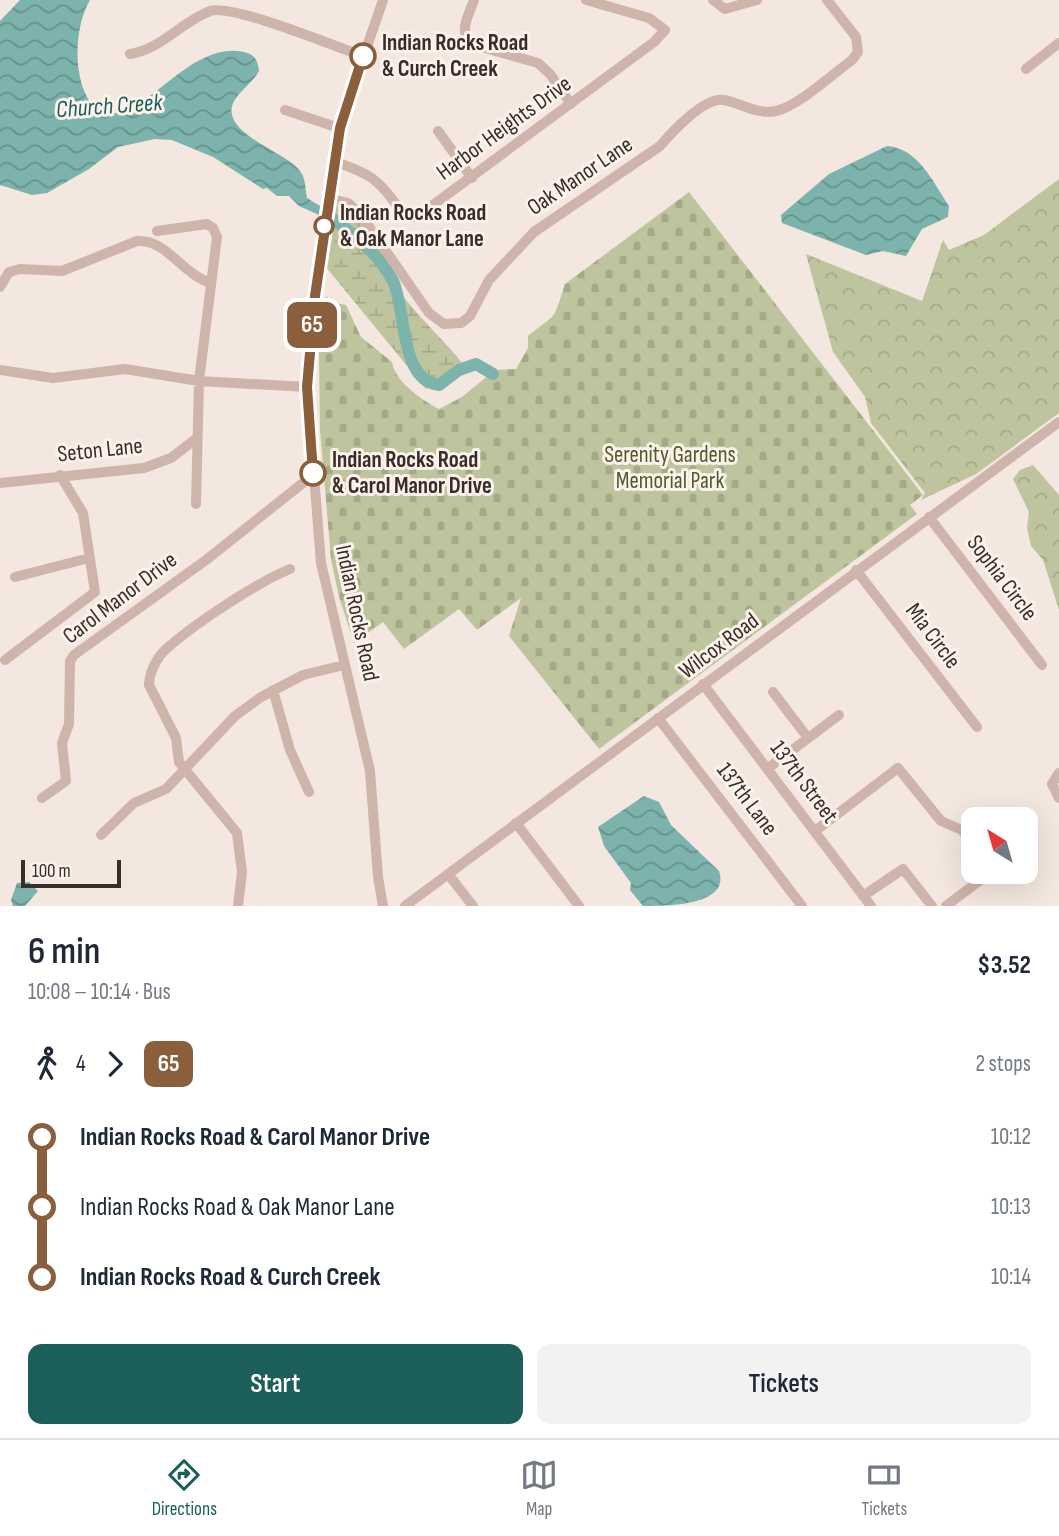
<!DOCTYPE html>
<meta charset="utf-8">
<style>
body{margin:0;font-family:"Sofia Sans Condensed",sans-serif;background:#f2f2f3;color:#1f2937;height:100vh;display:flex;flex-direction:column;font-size:26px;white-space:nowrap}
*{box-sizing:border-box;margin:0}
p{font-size:23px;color:#747a83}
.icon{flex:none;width:38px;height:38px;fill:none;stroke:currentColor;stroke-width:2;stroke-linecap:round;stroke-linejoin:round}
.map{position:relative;height:906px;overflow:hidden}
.details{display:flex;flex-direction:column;background:#fff;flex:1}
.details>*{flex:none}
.badge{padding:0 14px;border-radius:10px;font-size:24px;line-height:46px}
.needle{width:46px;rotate:323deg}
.buttons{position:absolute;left:961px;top:807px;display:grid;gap:14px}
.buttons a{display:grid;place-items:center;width:77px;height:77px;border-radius:14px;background:#fff;box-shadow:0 7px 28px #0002;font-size:35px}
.scale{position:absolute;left:21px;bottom:18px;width:100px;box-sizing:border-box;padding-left:7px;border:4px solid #3b2c2a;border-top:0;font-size:19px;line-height:24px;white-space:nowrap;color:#3b2c2a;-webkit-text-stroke:5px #fbf2ec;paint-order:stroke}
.map>.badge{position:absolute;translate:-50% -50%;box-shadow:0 0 0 4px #fff}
.legs{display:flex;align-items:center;gap:10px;height:77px;padding:0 28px;font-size:23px}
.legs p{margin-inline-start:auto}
.overview{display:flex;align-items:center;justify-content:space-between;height:119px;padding:0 28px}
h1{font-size:38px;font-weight:600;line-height:52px}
.cta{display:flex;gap:14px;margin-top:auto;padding:14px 28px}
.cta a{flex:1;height:80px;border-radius:14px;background:#1c5f59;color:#fff;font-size:28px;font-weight:600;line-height:80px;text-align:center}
.cta a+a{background:#f2f2f3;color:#1f2937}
ul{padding:0 28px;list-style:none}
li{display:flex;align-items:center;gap:24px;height:70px;font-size:26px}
li i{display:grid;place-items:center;width:10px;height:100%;margin:0 9px;background:currentColor}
li i::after{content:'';width:18px;height:18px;margin:-9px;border:5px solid;border-radius:50%;background:#fff}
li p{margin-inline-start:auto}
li:first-child i{background:linear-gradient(#0000 50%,currentColor 0)}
li:last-child i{background:linear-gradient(currentColor 50%,#0000 0)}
.tab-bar{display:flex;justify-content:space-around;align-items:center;height:98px;border-top:2px solid #e0e1e3;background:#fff;font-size:19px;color:#747a83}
.tab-bar a{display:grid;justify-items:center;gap:4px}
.tab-bar .selected{color:#1c5f59}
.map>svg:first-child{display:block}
.forest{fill:url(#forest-crowns)}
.wetland{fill:url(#wetland-marsh)}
.cemetery{fill:url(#cemetery-stones)}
.water{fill:url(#water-waves)}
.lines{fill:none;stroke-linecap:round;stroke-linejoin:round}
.river{stroke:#7cb3ad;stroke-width:12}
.minor{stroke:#ceb4aa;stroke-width:10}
.line-1-casing{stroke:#fff;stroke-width:16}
.line-1{stroke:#8b5e3c;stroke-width:10}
.stop-1-dot{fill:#fff;stroke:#8b5e3c;stroke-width:3.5}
.labels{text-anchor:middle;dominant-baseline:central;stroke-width:6;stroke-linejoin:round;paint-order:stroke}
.stop-label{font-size:23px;font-weight:bold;fill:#3b2c2a;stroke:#fbf2ec;text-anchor:start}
.street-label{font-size:23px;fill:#3b2c2a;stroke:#fbf2ec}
.park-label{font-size:23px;fill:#515b2c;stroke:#fbf2ec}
.water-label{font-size:24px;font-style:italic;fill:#1c5f59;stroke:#fbf2ec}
</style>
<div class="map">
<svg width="1059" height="906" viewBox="0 0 1059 906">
<defs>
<pattern id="forest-crowns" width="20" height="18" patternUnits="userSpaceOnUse" patternTransform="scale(1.75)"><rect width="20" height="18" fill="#bec59e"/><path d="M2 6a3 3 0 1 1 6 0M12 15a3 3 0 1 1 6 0" fill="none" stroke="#a4a988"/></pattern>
<pattern id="wetland-marsh" width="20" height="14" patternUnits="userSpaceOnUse" patternTransform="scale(1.75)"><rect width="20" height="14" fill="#bec59e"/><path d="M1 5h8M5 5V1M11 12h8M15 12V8" fill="none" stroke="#a4a988"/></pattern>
<pattern id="cemetery-stones" width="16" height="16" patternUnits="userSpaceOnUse" patternTransform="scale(1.75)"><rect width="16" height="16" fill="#bec59e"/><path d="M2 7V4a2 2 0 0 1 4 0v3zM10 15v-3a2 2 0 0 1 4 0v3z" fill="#a4a988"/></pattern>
<pattern id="water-waves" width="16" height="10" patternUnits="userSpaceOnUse" patternTransform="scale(1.75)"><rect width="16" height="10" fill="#7cb3ad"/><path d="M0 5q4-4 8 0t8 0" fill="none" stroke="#67928d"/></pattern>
</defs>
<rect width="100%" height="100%" fill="#f4e7df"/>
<path class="forest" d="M1059,179V413L976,474L921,500L925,493L871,423L865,397L833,352L806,254L922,301L943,240L949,250L984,235Z
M1033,465L1059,495V610L1043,560L1031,546L1027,528L1029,512L1013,479L1020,470Z"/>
<path class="wetland" d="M334,205L348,207L384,251C380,285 441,334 462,363L426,389L325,266Z"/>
<path class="cemetery" d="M689,192L923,495L910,505L917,514L599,749L509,636L521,598L477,630L459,609L404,649L383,622L354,643L339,597L331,559L320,430L319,354L326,296L331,302L346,305L361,337L392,362C395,382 422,400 439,409L462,397L495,370L516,369L528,348V336C559,311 552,323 565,284Z"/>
<path class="water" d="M20,0H90C73,28 71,89 99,112C110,114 120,114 130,109C166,90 200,43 244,52C254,54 258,60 259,71C253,83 236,93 232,106C225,135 286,152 300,171C306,178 305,189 307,198L320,206L319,215L299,206L289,196H277L267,188L263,189L213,157L172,140L155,139L118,147L89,169L47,193L32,195L0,185V21Z
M887,146C918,148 933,182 949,206L948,217L922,229L906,256L883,251L866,255L782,223L781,215L829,174Z
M644,796L659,802L671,825L719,871C731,906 666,906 643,906L630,890L631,883L604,846L598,827Z
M29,882L38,891L25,906H13L11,900L17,883Z"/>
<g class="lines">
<path class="river" d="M332,218C356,237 379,254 393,281C406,307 399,381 439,385L459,370L476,364L493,374"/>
<path class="minor" d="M383,0L339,128L333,161L309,345L307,387L321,563L370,771L378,877L383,906
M474,0C469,15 458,31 471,44L538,63L550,74L571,104
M713,0L725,9L757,0
M130,54C162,49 181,22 210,11C231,3 336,47 363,56
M1026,69L1059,43
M285,110L339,128
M438,131L472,178
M333,161C375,175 378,180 404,215L409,218L418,216L654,42L665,30L649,18L586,0
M328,198L348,203L361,215L429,313L444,324L461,323L470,316L489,280L534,232L660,146C672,132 704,97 724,100C741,103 757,115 776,111C798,106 833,74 852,60L858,52L856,37L827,0
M157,231L207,224L213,228L217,237L199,381L196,504
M0,287L9,272L20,269L62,271L137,241C167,239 180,273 211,283
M0,370L53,378L125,369L199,381L307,387
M0,483L144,468L171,458L197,438
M929,517L1042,665
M856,570L977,727
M15,577L89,558
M5,660L95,592L83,513L60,475
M703,684L871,906
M273,690L290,750L309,792
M773,692L808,738
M658,718L802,906
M767,769L839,715
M1059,773L1052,784L1059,798
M42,798L66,781L62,743L69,724L70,661L74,655L206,560L313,475
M516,823L579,906
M815,831L898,768L941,821L962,830L973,845
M101,835L134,803L166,789L235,716L261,697L303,675L344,665
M448,874L473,906
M863,896L903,869L932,906
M238,906L242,872L237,833L179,762L176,738L149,685C149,674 156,659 164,651C191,626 256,583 290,569
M405,906L1059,422
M946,906L991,872"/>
</g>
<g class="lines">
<defs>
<path id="line-1" d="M313,473L307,387L315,296L340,128L363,56"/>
</defs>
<use href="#line-1" class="line-1-casing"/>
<use href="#line-1" class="line-1"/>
</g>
<g class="stop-1-dot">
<circle cx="363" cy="56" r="12"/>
<circle cx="324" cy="226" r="9"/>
<circle cx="313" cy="473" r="12"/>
</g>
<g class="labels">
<g class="stop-label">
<text x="382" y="43">Indian Rocks Road<tspan x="382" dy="26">&amp; Curch Creek</tspan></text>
<text x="340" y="213">Indian Rocks Road<tspan x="340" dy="26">&amp; Oak Manor Lane</tspan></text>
<text x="332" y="460">Indian Rocks Road<tspan x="332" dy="26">&amp; Carol Manor Drive</tspan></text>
</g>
<g class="street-label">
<text transform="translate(504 128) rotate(-36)">Harbor Heights Drive</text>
<text transform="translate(580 176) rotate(-34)">Oak Manor Lane</text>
<text transform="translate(100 450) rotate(-6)">Seton Lane</text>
<text transform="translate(1002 578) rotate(53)">Sophia Circle</text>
<text transform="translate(120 598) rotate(-37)">Carol Manor Drive</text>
<text transform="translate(357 613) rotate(78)">Indian Rocks Road</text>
<text transform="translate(933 636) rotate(53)">Mia Circle</text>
<text transform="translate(719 646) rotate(-37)">Wilcox Road</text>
<text transform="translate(804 782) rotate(53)">137th Street</text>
<text transform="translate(747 799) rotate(53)">137th Lane</text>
</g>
<g class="park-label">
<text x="670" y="455">Serenity Gardens<tspan x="670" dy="26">Memorial Park</tspan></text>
</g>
<g class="water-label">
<text transform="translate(109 106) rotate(-4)">Church Creek</text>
</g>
</g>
</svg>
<div class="buttons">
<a><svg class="needle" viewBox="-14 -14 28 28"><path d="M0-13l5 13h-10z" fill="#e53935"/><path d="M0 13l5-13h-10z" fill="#747a83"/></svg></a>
</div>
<div class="scale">100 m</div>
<b class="badge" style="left:312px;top:325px;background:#8b5e3c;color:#fff">65</b>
</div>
<section class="details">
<div class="overview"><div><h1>6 min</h1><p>10:08 – 10:14 · Bus</p></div><b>$3.52</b></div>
<div class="legs"><svg class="icon" aria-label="walk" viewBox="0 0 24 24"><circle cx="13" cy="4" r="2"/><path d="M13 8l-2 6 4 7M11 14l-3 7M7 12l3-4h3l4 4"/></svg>4<svg class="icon" aria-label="forward" viewBox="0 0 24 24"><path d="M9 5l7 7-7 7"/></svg><b class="badge" style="background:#8b5e3c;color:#fff">65</b><p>2 stops</p></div>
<ul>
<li><i style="color:#8b5e3c"></i><b>Indian Rocks Road &amp; Carol Manor Drive</b><p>10:12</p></li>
<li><i style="color:#8b5e3c"></i><span>Indian Rocks Road &amp; Oak Manor Lane</span><p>10:13</p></li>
<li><i style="color:#8b5e3c"></i><b>Indian Rocks Road &amp; Curch Creek</b><p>10:14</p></li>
</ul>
<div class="cta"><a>Start</a><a>Tickets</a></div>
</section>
<nav class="tab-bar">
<a class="selected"><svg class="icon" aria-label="directions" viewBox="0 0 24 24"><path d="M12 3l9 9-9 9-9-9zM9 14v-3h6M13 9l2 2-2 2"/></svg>Directions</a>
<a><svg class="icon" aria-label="map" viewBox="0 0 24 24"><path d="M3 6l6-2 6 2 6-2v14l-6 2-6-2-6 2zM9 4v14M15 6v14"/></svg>Map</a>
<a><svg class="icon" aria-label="tickets" viewBox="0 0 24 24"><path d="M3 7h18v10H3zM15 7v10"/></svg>Tickets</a>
</nav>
